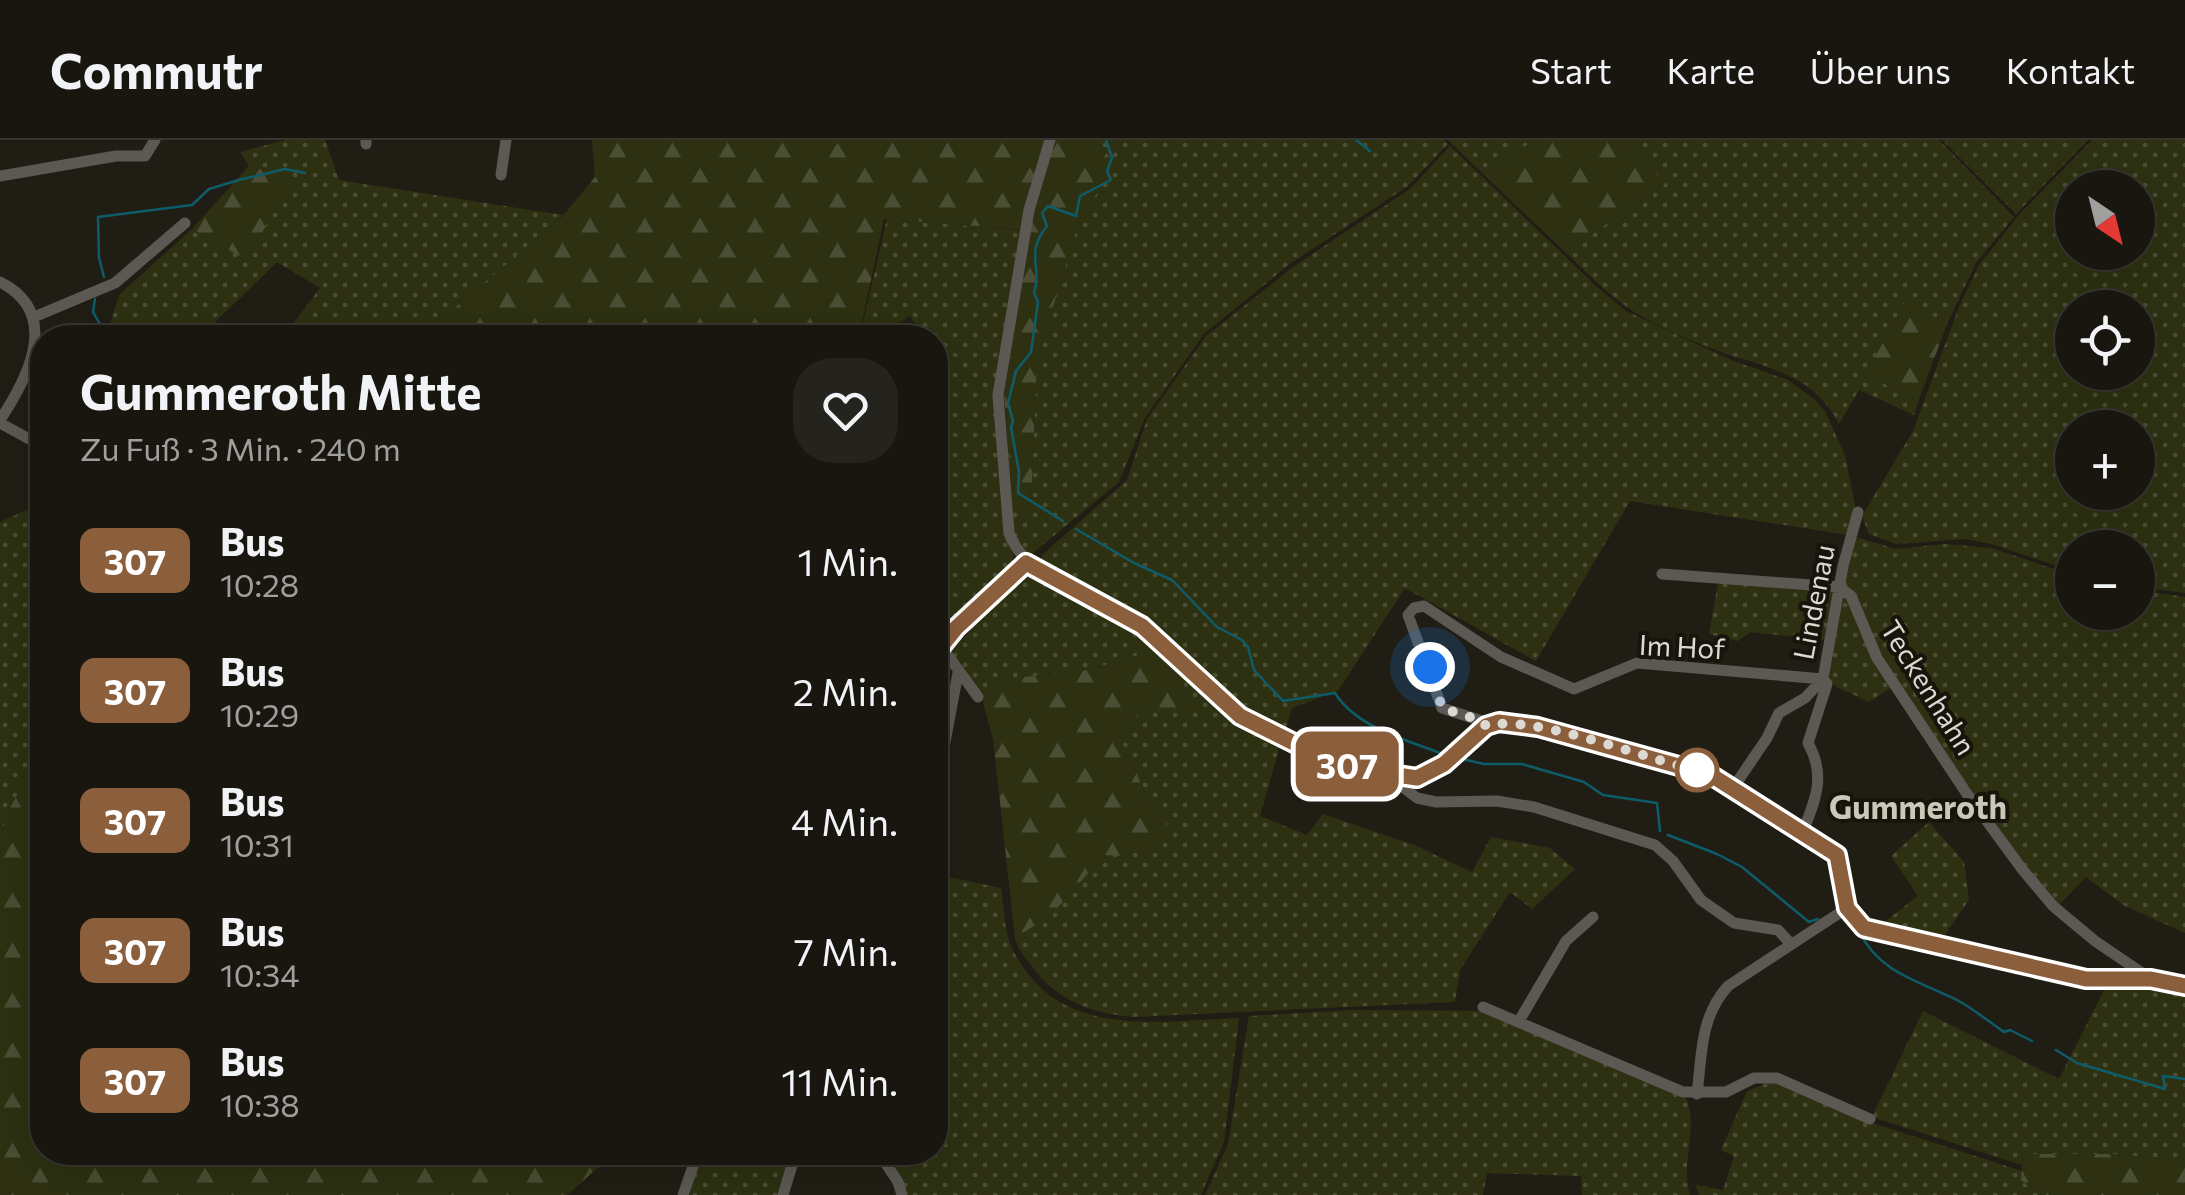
<!DOCTYPE html>
<html lang="de">
<meta charset="utf-8">
<style>
body{margin:0;font-family:Commissioner,sans-serif;background:#25231d;color:#f1f3f6;height:100vh;display:flex;flex-direction:column;font-size:38px;white-space:nowrap}
*{box-sizing:border-box;margin:0}
p{font-size:32px;color:#9f9f9e}
.icon{flex:none;width:55px;height:55px;fill:none;stroke:currentColor;stroke-width:2;stroke-linecap:round;stroke-linejoin:round}
.map{position:relative;flex:1;overflow:hidden}
.details{position:absolute;left:30px;top:185px;width:918px;height:840px;display:flex;flex-direction:column;background:#18160f;border-radius:40px;box-shadow:0 10px 40px #0002,0 0 0 2px #36352f}
.details>*{flex:none}
.badge{padding:0 20px;border-radius:15px;font-size:35px;line-height:65px}
.needle{width:65px;rotate:145deg}
.fabs{position:absolute;left:2055px;top:30px;display:grid;gap:20px}
.fabs a{display:grid;place-items:center;width:100px;height:100px;border-radius:50%;background:#18160f;box-shadow:0 10px 40px #0002,0 0 0 2px #36352f;font-size:50px}
.you{position:absolute;width:50px;height:50px;margin:-25px;border:8px solid #fff;border-radius:50%;background:#1a73e8;box-shadow:0 0 0 15px #1a73e833}
.map>.badge{position:absolute;translate:-50% -50%;box-shadow:0 0 0 5px #fff}
.round{display:grid;place-items:center;flex:none;width:105px;height:105px;border-radius:40px;background:#25231d}
.head{display:flex;align-items:center;justify-content:space-between;height:170px;padding:0 50px}
h1{font-size:48px;font-weight:700;line-height:75px}
ul{padding:0;list-style:none}
li{display:flex;align-items:center;gap:30px;height:130px;padding:0 50px}
li div{flex:1}
li b{display:block;font-size:38px}
li em{font-style:normal}
li .badge{min-width:110px;font-weight:700;text-align:center}
header{display:flex;align-items:center;gap:60px;box-sizing:border-box;height:140px;padding:0 50px;background:#18160f;border-bottom:2px solid #36352f}
header strong{font-size:48px}
nav{display:flex;gap:55px;margin-inline-start:auto;font-size:35px}
.map>svg:first-child{display:block}
.grass{fill:url(#grass-dots);fill-rule:evenodd}
.forest{fill:url(#forest-firs)}
.lines{fill:none;stroke-linecap:round;stroke-linejoin:round}
.stream{stroke:#0e5c6a;stroke-width:2.5}
.minor{stroke:#5c5954;stroke-width:11}
.line-casing{stroke:#fff;stroke-width:22}
.line{stroke:#8b5e3c;stroke-width:15}
.walk{stroke:#dbd9d2;stroke-width:10;stroke-dasharray:0 18}
.stop-dot{fill:#fff;stroke:#8b5e3c;stroke-width:5}
.labels{text-anchor:middle;dominant-baseline:central;stroke-width:8;stroke-linejoin:round;paint-order:stroke}
.street-label{font-size:28px;fill:#dbd9d2;stroke:#17150b}
.quarter-label{font-size:32px;font-weight:bold;fill:#cbc8ba;stroke:#17150b}
</style>
<header>
<strong>Commutr</strong>
<nav><a>Start</a><a>Karte</a><a>Über uns</a><a>Kontakt</a></nav>
</header>
<div class="map">
<svg width="2185" height="1055" viewBox="0 0 2185 1055">
<defs>
<pattern id="grass-dots" width="8" height="8" patternUnits="userSpaceOnUse" patternTransform="scale(2.5)"><rect width="8" height="8" fill="#2d3112"/><path d="M2 2h.1M6 6h.1" fill="none" stroke="#4b4e34" stroke-width="1.8" stroke-linecap="round"/></pattern>
<pattern id="forest-firs" width="22" height="20" patternUnits="userSpaceOnUse" patternTransform="scale(2.5)"><rect width="22" height="20" fill="#2d3112"/><path d="M5 1l3.5 6h-7zM16 11l3.5 6h-7z" fill="#4b4e34"/></pattern>
</defs>
<rect width="100%" height="100%" fill="#201e14"/>
<path class="grass" d="M286,0H325L339,40L563,75L499,133L419,197H283L320,148L277,122L200,197L90,198L110,184L119,155L192,89L247,119L291,38L249,26L240,12Z
M1097,0H1444L1448,4L1408,46L1291,123L1204,194L1145,278L1119,342L1033,413H1023L1013,393L1012,369L1031,367L1037,220L1079,81L1114,25Z
M1448,0H1535L1483,34Z
M1627,0H1939L2014,77L1976,123L1947,184L1906,161L1866,234L1918,262L1914,275L1859,250L1839,284C1817,239 1777,230 1733,216C1705,207 1675,194 1648,180C1616,163 1591,137 1565,112L1664,45Z
M1942,0H2088L2016,74Z
M2092,0H2185V453L2138,447V408H2072V431L1992,404L1965,399L1896,404L1869,394L1862,376L1913,291L1959,167L1979,125L2018,76ZM2072,48H2138V112H2072ZM2072,168H2138V232H2072ZM2072,288H2138V352H2072Z
M1450,6L1595,145L1626,171L1731,220L1788,240L1815,260L1825,271L1845,315L1856,371L1848,395L1630,361L1536,521L1405,448L1338,551L1292,568L1284,594L1247,576L1192,521L1145,483L1040,426L1042,415L1127,340L1147,279L1206,196L1293,127L1410,49Z
M887,79L1021,90L995,255L1005,393L1013,414V429L948,490L935,492V198L924,197L910,176L888,190L862,187Z
M42,348V610L5,677L0,715V382L33,367Z
M1856,397L1896,409L1945,404L1991,408L2072,435V472H2138V450L2185,457V793L2123,765L2086,737L2058,766L2024,728L1879,517L1864,484L1856,453L1843,445Z
M1020,435H1033L1140,490L1143,514L1088,530L1015,538L981,555L950,512L970,491L973,480Z
M1718,443L1834,451L1825,500L1751,492L1738,501L1709,494Z
M1845,456L1849,458L1858,489L1891,548L1869,562L1837,547L1829,540L1842,459Z
M1182,527L1240,582L1281,602L1260,676L1307,695L1323,674L1414,705L1472,732L1491,697L1550,708L1575,729L1532,769L1510,752L1460,830L1455,862L1133,877C1090,873 1057,861 1031,825C1025,817 1018,809 1015,798L1051,774L1104,714L1173,696L1145,652L1121,600L1142,567Z
M1929,682L1964,722L1969,760L1942,799L1879,786L1918,756L1891,716Z
M939,735L1001,748C1004,766 1004,792 1012,808C1056,901 1156,881 1239,878L1224,1002L1201,1055H906L881,1013L935,1012V756Z
M2107,844L2159,845L2185,851V1021L2110,1014H2023L2022,1025L1872,977L1923,871L2059,939Z
M1353,870L1482,871L1686,958C1699,988 1680,1023 1690,1055H1582L1581,1036L1487,1033L1483,1055H1205L1228,1004L1249,876Z
M1772,941L1869,982L2022,1031L2021,1040L2039,1055H1699L1696,1045L1723,1050L1734,1016L1721,1010L1747,951Z
M702,1013H792L782,1050L777,1055H684Z"/>
<path class="forest" d="M592,0H1097L1115,25L1079,81L1037,220L1031,368L1012,369L1004,253L1029,90L884,79L859,197L419,198L563,76L595,37Z
M1535,0H1627L1665,44L1565,112L1483,34Z
M249,26L292,38L247,120L192,89Z
M1906,160L1947,184L1918,262L1866,234Z
M1140,490L1182,527L1188,570L1142,567L1121,600L1145,652L1174,696L1126,716L1104,715L1051,775L1015,798L993,599L981,555L1015,538L1088,530L1142,514Z
M42,610V1012L613,1013L610,1017L567,1055H0V715L5,677Z
M2023,1014H2110L2185,1021V1055H2039L2021,1040Z"/>
<g class="lines">
<path class="stream" d="M1356,0L1370,11
M104,137L99,118L98,77L192,65L209,49L239,40L285,29L305,33
M95,159L93,172L108,198
M1063,381L1018,353L1019,332L1011,287L1013,281L1008,263L1016,231L1031,212L1038,162L1034,152C1043,128 1024,114 1047,86L1042,73L1048,66L1076,76L1080,56L1111,40L1107,31L1112,18L1106,0
M1076,389L1134,423L1172,440L1217,487L1242,500L1248,507L1254,530L1283,561L1335,553C1357,588 1407,600 1443,614
M1458,618L1484,624H1522L1584,642L1603,655L1657,663L1660,691
M1668,695L1717,714L1742,727L1809,782L1818,779
M1860,793C1880,833 1919,841 1957,860C1974,869 1989,882 2004,892L2010,890L2032,901
M2056,910L2077,923L2165,949L2163,936L2185,939"/>
<path class="minor" d="M366,0V4
M1050,0L1029,70L998,255L1009,393C1030,447 1097,456 1142,486C1177,510 1205,545 1237,573C1269,601 1357,632 1399,637C1445,643 1455,592 1494,584C1530,577 1605,606 1642,616C1664,622 1688,626 1708,634C1741,648 1811,692 1837,715L1847,768L1864,788L2086,839H2151L2185,846
M501,35L506,0
M0,36L116,16H145L155,0
M0,142C62,173 28,238 0,280
M34,177L115,143L185,83
M0,283L42,306
M1662,434L1839,447L1851,456L1877,518L1967,654L2022,729L2053,766L2095,801L2151,839
M935,498L978,557
M935,514L956,489L1026,423
M1486,586L1482,581L1442,568L1408,475L1414,468L1424,466L1501,517L1574,549L1637,523L1823,539L1827,544L1808,603C1826,635 1816,659 1803,691
M1399,637V644L1417,658L1436,662L1497,661L1534,667L1655,705L1673,721L1701,760L1734,783L1778,790L1790,803
M1733,648L1767,598L1779,573L1805,558L1823,539L1843,426L1858,372
M935,655L958,533
M1483,867L1683,952H1726L1754,938H1777L1870,979
M1519,881L1566,801L1593,777
M1697,954C1702,914 1700,877 1728,846L1847,768
M878,1012L898,1042L902,1055
M683,1055L698,1012
M783,1055L796,1012"/>
</g>
<g class="lines">
<defs>
<path id="line" d="M935,514L956,488L1026,423L1142,486L1240,576L1316,614L1364,630L1417,638L1444,624L1486,586L1499,582L1538,587L1711,635L1837,715L1847,768L1864,788L2086,839H2151L2185,846"/>
</defs>
<use href="#line" class="line-casing"/>
<use href="#line" class="line"/>
<path class="walk" d="M1430,527L1442,568L1482,581L1486,586C1533,573 1647,620 1697,630"/>
</g>
<circle class="stop-dot" cx="1697" cy="630" r="20"/>
<g class="labels">
<g class="street-label">
<text transform="translate(1813 462) rotate(-79)">Lindenau</text>
<text transform="translate(1682 506) rotate(3)">Im Hof</text>
<text transform="translate(1929 547) rotate(58)">Teckenhahn</text>
</g>
<g class="quarter-label">
<text x="1918" y="666">Gummeroth</text>
</g>
</g>
</svg>
<div class="fabs">
<a><svg class="needle" viewBox="-14 -14 28 28"><path d="M0-13l5 13h-10z" fill="#e53935"/><path d="M0 13l5-13h-10z" fill="#9f9f9e"/></svg></a>
<a><svg class="icon" aria-label="locate" viewBox="0 0 24 24"><circle cx="12" cy="12" r="6"/><path d="M12 2v4M12 18v4M2 12h4M18 12h4"/></svg></a>
<a>+</a>
<a>−</a>
</div>
<div class="you" style="left:1430px;top:527px"></div>
<b class="badge" style="left:1347px;top:624px;background:#8b5e3c;color:#fff">307</b>
<section class="details">
<div class="head"><div><h1>Gummeroth Mitte</h1><p>Zu Fuß · 3 Min. · 240 m</p></div><a class="round"><svg class="icon" aria-label="heart" viewBox="0 0 24 24"><path d="M12 20l-8-8c-3-5 5-10 8-4 3-6 11-1 8 4z"/></svg></a></div>
<ul>
<li><span class="badge" style="background:#8b5e3c;color:#fff">307</span><div><b>Bus</b><p>10:28</p></div><em>1 Min.</em></li>
<li><span class="badge" style="background:#8b5e3c;color:#fff">307</span><div><b>Bus</b><p>10:29</p></div><em>2 Min.</em></li>
<li><span class="badge" style="background:#8b5e3c;color:#fff">307</span><div><b>Bus</b><p>10:31</p></div><em>4 Min.</em></li>
<li><span class="badge" style="background:#8b5e3c;color:#fff">307</span><div><b>Bus</b><p>10:34</p></div><em>7 Min.</em></li>
<li><span class="badge" style="background:#8b5e3c;color:#fff">307</span><div><b>Bus</b><p>10:38</p></div><em>11 Min.</em></li>
</ul>
</section>
</div>
